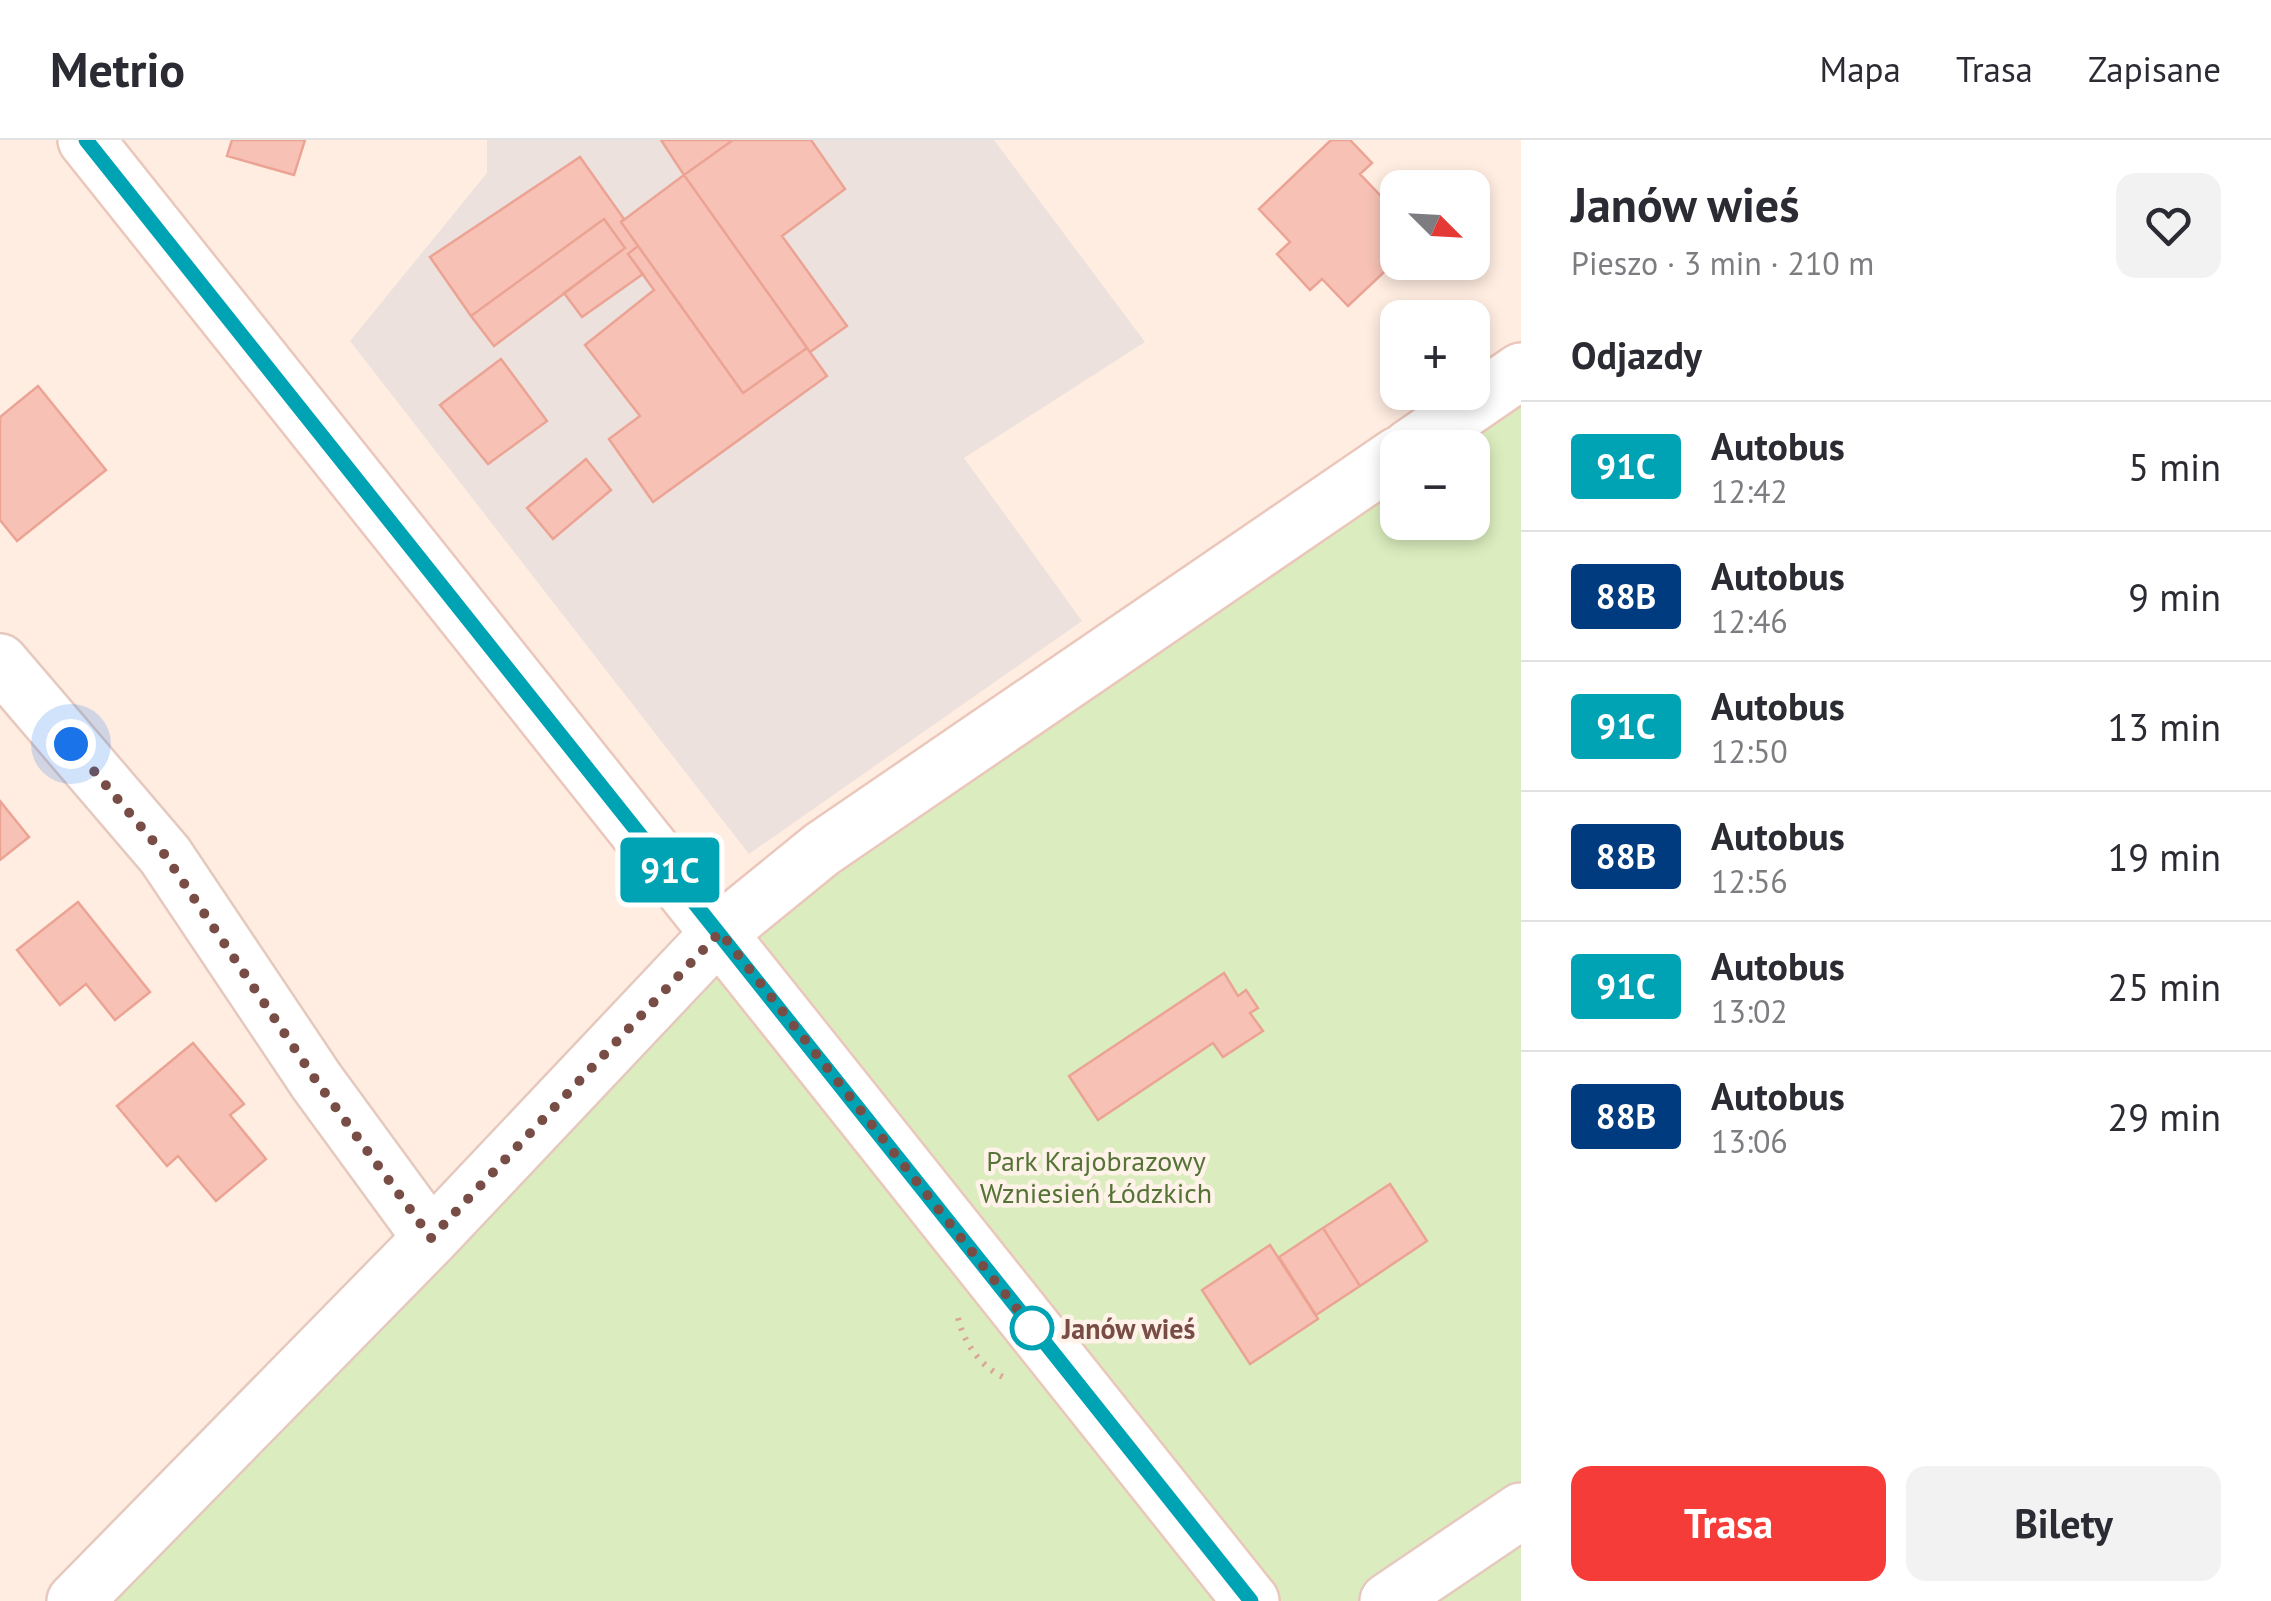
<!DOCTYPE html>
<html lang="pl">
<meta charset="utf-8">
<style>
body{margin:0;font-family:"PT Sans",sans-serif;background:#f2f2f3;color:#2b2b33;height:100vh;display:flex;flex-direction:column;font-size:38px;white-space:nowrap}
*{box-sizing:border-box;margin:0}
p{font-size:32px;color:#7c7c81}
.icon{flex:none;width:55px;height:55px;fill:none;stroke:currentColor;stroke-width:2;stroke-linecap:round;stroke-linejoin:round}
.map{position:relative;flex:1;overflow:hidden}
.sheet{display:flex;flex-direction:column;background:#fff;width:750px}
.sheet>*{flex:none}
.badge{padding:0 20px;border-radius:8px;font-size:35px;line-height:65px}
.needle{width:65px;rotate:114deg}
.tools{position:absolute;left:1380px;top:30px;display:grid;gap:20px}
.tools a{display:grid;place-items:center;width:110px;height:110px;border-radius:20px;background:#fff;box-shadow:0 5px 15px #0003;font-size:50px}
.you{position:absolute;width:50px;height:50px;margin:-25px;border:8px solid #fff;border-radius:50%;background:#1a73e8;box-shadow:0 0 0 15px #1a73e833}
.map>.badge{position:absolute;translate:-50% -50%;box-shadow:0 0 0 5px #fff}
h2{padding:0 50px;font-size:38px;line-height:90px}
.round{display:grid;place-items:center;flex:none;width:105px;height:105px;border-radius:20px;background:#f2f2f3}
.headline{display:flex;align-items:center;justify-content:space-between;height:170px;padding:0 50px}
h1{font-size:48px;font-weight:700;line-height:75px}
.cta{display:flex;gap:20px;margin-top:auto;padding:20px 50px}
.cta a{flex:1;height:115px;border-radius:20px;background:#f53c39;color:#fff;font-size:40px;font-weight:700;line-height:115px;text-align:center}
.cta a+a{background:#f2f2f3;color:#2b2b33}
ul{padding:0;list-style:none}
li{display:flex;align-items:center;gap:30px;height:130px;padding:0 50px;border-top:2px solid #e1e1e2}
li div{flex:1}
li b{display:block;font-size:38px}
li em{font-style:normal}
li .badge{min-width:110px;font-weight:700;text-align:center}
header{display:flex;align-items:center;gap:60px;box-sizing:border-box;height:140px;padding:0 50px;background:#fff;border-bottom:2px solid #e1e1e2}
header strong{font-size:48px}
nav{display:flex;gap:55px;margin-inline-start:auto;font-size:35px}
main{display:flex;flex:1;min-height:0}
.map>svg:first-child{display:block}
.industrial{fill:#ede1dd}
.green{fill:#dbedbe}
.building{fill:#f7c2b5;stroke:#eba394;stroke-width:2.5}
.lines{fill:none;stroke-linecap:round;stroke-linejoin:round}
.street-casing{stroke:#e6c9be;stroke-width:60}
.secondary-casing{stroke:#ebc7bb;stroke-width:60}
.path{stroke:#dca599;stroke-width:6;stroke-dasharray:2.5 8;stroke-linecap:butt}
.street{stroke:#fff;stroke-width:55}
.secondary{stroke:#fff;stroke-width:55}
.line-casing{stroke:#fff;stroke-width:22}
.line{stroke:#00a3b4;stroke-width:15}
.walk{stroke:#784d45;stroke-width:10;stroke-dasharray:0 18}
.stop-dot{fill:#fff;stroke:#00a3b4;stroke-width:5}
.labels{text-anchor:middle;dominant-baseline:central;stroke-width:9;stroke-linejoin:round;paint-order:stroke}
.park-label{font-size:28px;fill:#557337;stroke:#fff2e9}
.stop-label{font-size:28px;font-weight:bold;fill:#784d45;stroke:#fff2e9;text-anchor:start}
</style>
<header>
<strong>Metrio</strong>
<nav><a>Mapa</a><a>Trasa</a><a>Zapisane</a></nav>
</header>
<main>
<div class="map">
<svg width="1521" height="1461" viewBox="0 0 1521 1461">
<rect width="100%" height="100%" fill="#ffede1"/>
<path class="industrial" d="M487,0H994L1145,202L964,318L1082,481L749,714L350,201L487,33Z"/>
<path class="green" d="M1521,249V1461H99L797,724L1397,330L1398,382H1472V308L1432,307Z"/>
<path class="building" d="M232,0H305L294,35L227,16Z
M661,0H733L684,35Z
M733,0H811L845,49L782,96L847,186L810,212L684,35Z
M1331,0H1350L1372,23L1360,34L1398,74V119L1348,166L1322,139L1310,150L1277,114L1290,102L1259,69Z
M580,17L624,79L621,82L638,106L628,114L643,134L582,177L564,153L625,108L604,79L471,176L430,117Z
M684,35L807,208L743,253L621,82Z
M604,79L625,108L494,206L471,176Z
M638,106L743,253L807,208L827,236L653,362L609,299L640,276L585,205L654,150L628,114Z
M501,219L547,281L488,324L440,265Z
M38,246L106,330L17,401L0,380V277Z
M586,319L611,350L553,399L527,368Z
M0,661L29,697L0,720Z
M78,762L150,852L115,880L86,844L60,865L17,810Z
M1224,833L1238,856L1246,850L1258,868L1250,873L1263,891L1223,917L1213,903L1098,980L1069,936Z
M193,903L244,964L230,975L266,1019L216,1061L178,1016L167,1026L117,966Z
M1390,1044L1427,1101L1360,1146L1323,1088Z
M1323,1088L1360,1146L1316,1175L1279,1117Z
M1270,1105L1318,1179L1250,1224L1202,1150Z"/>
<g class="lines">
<defs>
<path id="street" d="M0,522L165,715L317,942L431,1098
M75,1461L431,1098L720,792
M1388,1461L1521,1371"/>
<path id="secondary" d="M86,0L1251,1461
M1409,308L1521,231
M720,792L822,709L1398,315"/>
</defs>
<use href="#street" class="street-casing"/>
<use href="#secondary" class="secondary-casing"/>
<path class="path" d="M958,1178C964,1203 980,1226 1003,1237"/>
<use href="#street" class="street"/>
<use href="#secondary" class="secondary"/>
</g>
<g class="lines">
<defs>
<path id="line" d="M86,0L1251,1461"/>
</defs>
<use href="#line" class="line-casing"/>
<use href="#line" class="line"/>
<path class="walk" d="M71,604L165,715L317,942L431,1098L720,792L1032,1188"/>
</g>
<circle class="stop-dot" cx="1032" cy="1188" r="20"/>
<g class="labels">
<g class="park-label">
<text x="1096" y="1020">Park Krajobrazowy<tspan x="1096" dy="32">Wzniesień Łódzkich</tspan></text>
</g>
<g class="stop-label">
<text x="1062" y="1188">Janów wieś</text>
</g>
</g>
</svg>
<div class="tools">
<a><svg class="needle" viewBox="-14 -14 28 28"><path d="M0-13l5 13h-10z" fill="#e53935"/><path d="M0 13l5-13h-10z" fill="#7c7c81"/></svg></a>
<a>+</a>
<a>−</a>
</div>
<div class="you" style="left:71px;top:604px"></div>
<b class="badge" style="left:670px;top:730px;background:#00a3b4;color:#fff">91C</b>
</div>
<section class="sheet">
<div class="headline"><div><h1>Janów wieś</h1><p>Pieszo · 3 min · 210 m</p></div><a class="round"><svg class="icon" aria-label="heart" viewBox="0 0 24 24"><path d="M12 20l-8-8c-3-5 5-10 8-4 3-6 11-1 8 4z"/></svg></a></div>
<h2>Odjazdy</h2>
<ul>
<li><span class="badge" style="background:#00a3b4;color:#fff">91C</span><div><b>Autobus</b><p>12:42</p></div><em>5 min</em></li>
<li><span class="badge" style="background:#003b80;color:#fff">88B</span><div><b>Autobus</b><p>12:46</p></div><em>9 min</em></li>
<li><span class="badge" style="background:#00a3b4;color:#fff">91C</span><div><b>Autobus</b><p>12:50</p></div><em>13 min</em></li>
<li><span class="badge" style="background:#003b80;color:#fff">88B</span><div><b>Autobus</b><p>12:56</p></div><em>19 min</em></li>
<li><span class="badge" style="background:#00a3b4;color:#fff">91C</span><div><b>Autobus</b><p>13:02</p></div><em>25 min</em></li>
<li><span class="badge" style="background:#003b80;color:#fff">88B</span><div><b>Autobus</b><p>13:06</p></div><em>29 min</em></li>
</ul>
<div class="cta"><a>Trasa</a><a>Bilety</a></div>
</section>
</main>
